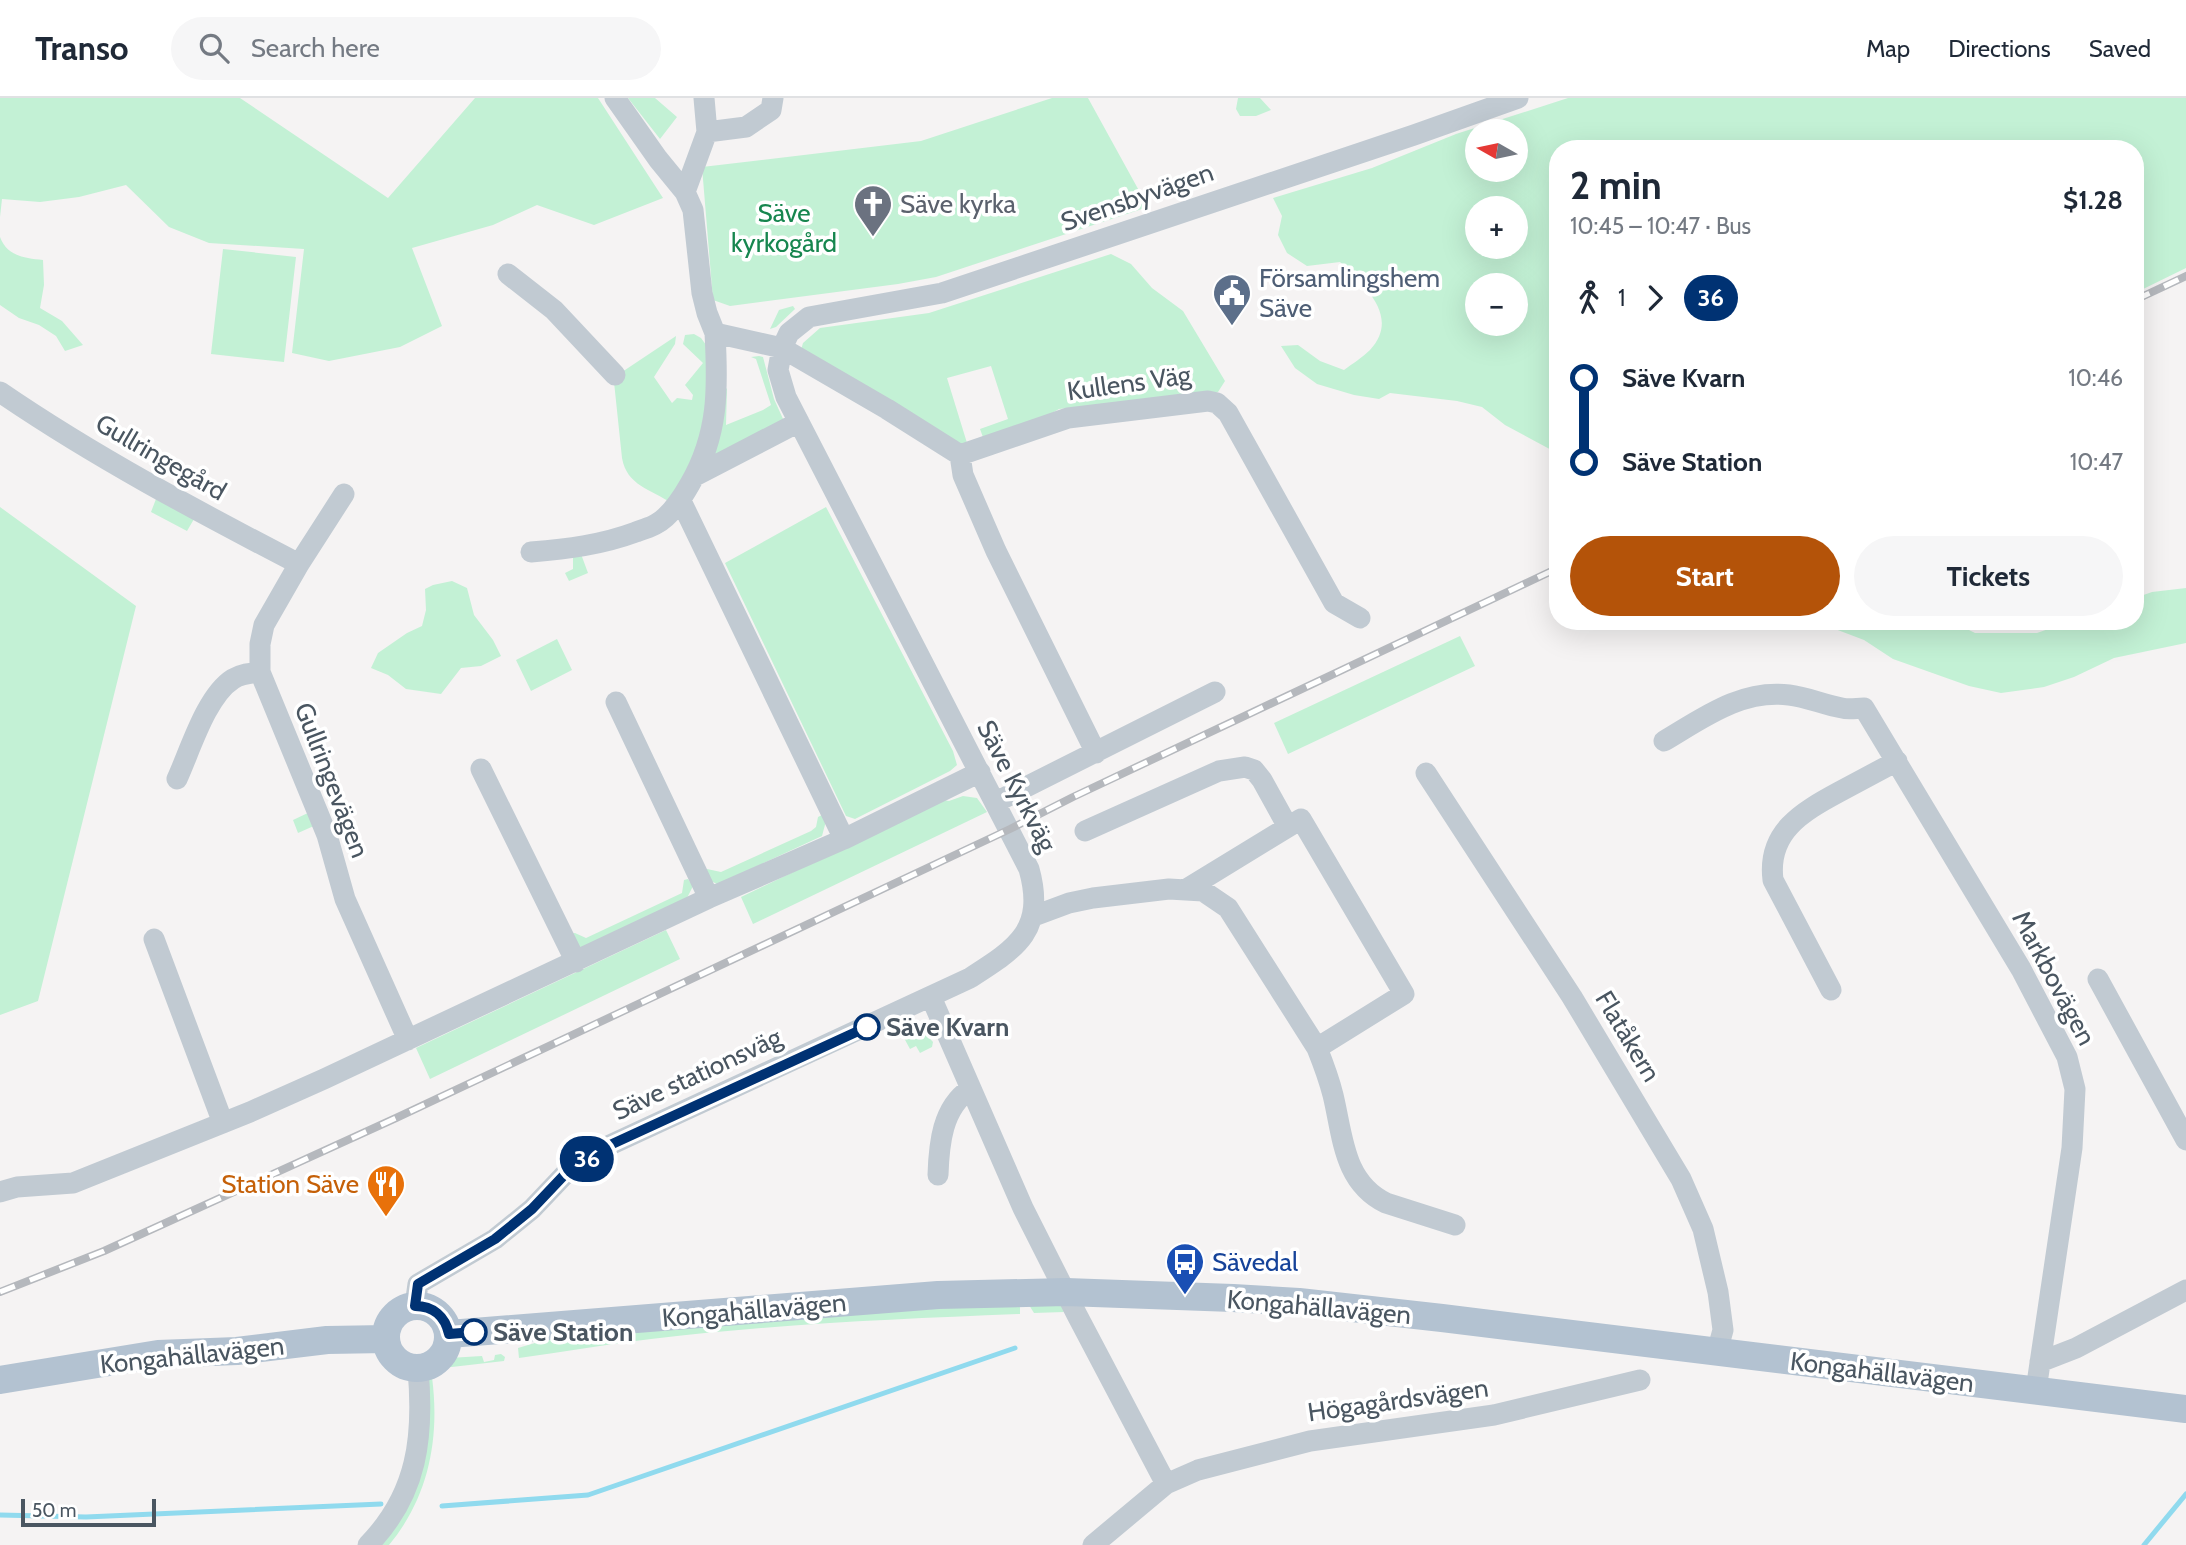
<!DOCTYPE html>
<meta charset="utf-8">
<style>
body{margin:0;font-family:Cabin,sans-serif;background:#f6f6f7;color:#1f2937;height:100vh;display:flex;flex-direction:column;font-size:26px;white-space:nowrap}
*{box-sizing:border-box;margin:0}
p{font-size:23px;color:#747a83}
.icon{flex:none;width:38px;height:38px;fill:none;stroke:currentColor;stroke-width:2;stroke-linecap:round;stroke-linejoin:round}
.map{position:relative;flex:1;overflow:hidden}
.details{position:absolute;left:1549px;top:42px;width:595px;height:490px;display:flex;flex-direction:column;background:#fff;border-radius:28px;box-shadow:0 7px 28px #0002}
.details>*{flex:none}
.badge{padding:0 14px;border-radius:23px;font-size:24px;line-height:46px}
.needle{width:46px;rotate:279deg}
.fabs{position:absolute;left:1465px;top:21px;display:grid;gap:14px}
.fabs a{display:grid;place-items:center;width:63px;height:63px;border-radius:50%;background:#fff;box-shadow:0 7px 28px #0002;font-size:35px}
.scale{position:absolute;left:21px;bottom:18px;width:135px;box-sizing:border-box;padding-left:7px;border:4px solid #4a5661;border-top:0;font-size:19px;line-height:24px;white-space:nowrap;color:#4a5661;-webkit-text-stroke:5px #fff;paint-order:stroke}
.map>.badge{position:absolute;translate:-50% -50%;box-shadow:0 0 0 4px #fff}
.legs{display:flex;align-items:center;gap:10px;height:77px;padding:0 21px;font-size:23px}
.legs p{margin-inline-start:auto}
.headline{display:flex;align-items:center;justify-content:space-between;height:119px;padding:0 21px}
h1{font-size:38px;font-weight:700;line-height:52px}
.primary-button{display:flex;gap:14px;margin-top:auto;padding:14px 21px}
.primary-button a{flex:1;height:80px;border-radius:42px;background:#b45309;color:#fff;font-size:28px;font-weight:700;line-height:80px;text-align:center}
.primary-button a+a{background:#f6f6f7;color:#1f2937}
ul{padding:0 21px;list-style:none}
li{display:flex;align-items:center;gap:24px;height:84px;font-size:26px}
li i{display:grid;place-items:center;width:10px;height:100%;margin:0 9px;background:currentColor}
li i::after{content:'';width:18px;height:18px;margin:-9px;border:5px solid;border-radius:50%;background:#fff}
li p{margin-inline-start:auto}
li:first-child i{background:linear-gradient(#0000 50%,currentColor 0)}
li:last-child i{background:linear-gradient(currentColor 50%,#0000 0)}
header{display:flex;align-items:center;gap:42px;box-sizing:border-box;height:98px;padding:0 35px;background:#fff;border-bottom:2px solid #e0e1e3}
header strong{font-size:33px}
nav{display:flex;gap:38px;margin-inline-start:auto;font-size:24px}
.search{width:490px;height:63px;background:#f6f6f7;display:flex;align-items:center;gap:18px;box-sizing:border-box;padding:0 24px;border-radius:38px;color:#747a83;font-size:26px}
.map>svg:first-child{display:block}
.green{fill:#c3f1d5;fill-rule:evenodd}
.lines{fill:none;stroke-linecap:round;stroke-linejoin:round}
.stream{stroke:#90daee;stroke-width:5}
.minor{stroke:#c1cad2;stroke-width:21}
.major{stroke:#b3c2d1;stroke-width:28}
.rail-casing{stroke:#b5b8bd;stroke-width:8}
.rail{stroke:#fff;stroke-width:5;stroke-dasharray:16;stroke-linecap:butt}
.line-1-casing{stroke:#fff;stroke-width:16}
.line-1{stroke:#003273;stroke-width:10}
.stop-1-dot{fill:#fff;stroke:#003273;stroke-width:3.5}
.labels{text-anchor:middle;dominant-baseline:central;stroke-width:7;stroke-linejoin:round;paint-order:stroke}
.street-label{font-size:26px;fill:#4a5661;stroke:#fff}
.worship-label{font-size:26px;fill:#5b616d;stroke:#fff;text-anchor:start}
.park-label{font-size:26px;fill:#17864f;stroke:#fff}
.service-label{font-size:26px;fill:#4e5e75;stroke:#fff;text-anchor:start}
.stop-label{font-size:26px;font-weight:bold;fill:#4a5661;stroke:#fff;text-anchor:start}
.food-label{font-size:26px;fill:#c56008;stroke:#fff;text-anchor:end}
.transit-label{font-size:26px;fill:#164399;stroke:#fff;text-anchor:start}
</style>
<header>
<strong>Transo</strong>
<div class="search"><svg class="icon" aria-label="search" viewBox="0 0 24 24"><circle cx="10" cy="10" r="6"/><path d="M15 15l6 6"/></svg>Search here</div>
<nav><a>Map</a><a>Directions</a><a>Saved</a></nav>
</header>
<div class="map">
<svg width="2186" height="1447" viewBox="0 0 2186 1447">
<rect width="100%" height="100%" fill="#f5f3f3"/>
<path class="green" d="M0,0H240L388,100L475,0H598L663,100L594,127L537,107L493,127L412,150L442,228L400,249L329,263L292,255L304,151L209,145L169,129L126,87L79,99L40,104L2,101L0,119Z
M628,0H655L677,19L660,41Z
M1052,0H1088L1148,109L936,179L898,186L730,208L713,202L702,69L921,43Z
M1238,0H1260L1271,12L1256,18H1240L1236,11Z
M1568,0H2186V170L2135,195V51H1558L1557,355L1505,327L1482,309L1457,303L1390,295L1379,301L1354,297L1317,286L1295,270L1281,248L1298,247L1320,263L1344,272C1352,266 1363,259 1370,252C1401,218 1364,188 1340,164L1307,168L1287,155L1278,137L1282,118L1273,100L1372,70L1456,36ZM1477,33H1516V72H1477ZM1477,110H1516V149H1477ZM1477,187H1516V226H1477Z
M0,139C7,158 24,160 43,162L44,187L40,210L62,223L83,247L65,253L56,238L39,227L19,220L0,207Z
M223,151L296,159L284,264L211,256Z
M1111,156L1131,166L1152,190L1183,213L1225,283L1218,294L1059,311L1042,321L984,342L980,331L1008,321L991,268L947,280L967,345L959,349L801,252L803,245L820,230L929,215Z
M793,208L795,211L776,229L770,231L779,212Z
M694,236L701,240L709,251L710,321L671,405C651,391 627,388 622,360L614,284L619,276L676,238L675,246L654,279L672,305L677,300L692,302L693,297L685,287L703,265L683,246L685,237Z
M759,258L763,259L774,301L784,323L712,364L724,288L727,291L726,327L763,312L771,307L756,261L751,259Z
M156,401L194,421L187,433L151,414Z
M0,409L136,508L38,903L0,917Z
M826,409L953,653L957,667L950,673L855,721L846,718L725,465Z
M581,456L588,475L569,483L565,475L573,471V459Z
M452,483L467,490L474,517L493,542L501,558L481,568L461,570L441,596L406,591L388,577L371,570L378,555L407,535L422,528L426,512L425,491L433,487Z
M2186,490V545L2114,560L2074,579L2044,589L2001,595L1969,588L1893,561L1864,542L1814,523H1951L1975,535H2037L2071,523H2135V500L2152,494Z
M1460,538L1475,568L1288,656L1274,625Z
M557,541L572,572L531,593L516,562Z
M963,698L977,700L987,714L753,826L741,799L943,702L949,703Z
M310,714L316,727L298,735L293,722Z
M822,717L826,723L822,738L725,783L717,786L705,780L703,774L707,771L721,774L811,733L816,729L818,719Z
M688,781L693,788L687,800L581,851L567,836L575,835L586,840L682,795L684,782Z
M666,832L680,861L430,981L416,950Z
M904,926L921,931L933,944L932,949L920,955L916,948L910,951L898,929Z
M1020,1206V1216C897,1221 774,1226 651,1241C607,1246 563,1254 519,1260L518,1250L545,1242L723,1223Z
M1029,1207H1061L1064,1214L1034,1215Z
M501,1256L505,1259L504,1263L443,1270V1265L449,1260L482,1258L484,1264L494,1262L495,1257Z
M425,1278L432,1279C440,1340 429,1399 389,1447H379L395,1428Z"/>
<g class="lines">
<path class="stream" d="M442,1408L588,1397L1015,1250
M0,1417L86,1419L381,1406
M2144,1447L2186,1396"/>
<path class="minor" d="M615,0L658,61L685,94L693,112L702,195L707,215L715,235L782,250L887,311L960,357L1068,320L1208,303L1217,305L1228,315L1334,505L1360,520
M707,34L746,29L771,12L773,0
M685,94L707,34L704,0
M508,176L554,212L615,277
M0,294C95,359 197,413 299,466
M960,357L963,377L996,453L1096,655
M695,378L799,324
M344,396L299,466L264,527L260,546V574L327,737L345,801L408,942
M681,403L844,741
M531,454C567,451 601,447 636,434C642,431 650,430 656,426C671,418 682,400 690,386C719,336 718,290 715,235
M616,604L709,800
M1664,643C1703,620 1741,591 1789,597C1807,599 1824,607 1842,610C1849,612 1857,610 1864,610L2021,871L2067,959L2075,991L2072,1050L2036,1292
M481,671L576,864
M1426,675L1572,899L1681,1081L1703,1131L1718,1194L1723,1232L1717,1254
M177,681C190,653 206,598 233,581C241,576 251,575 260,574
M996,704L1215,594
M1085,733L1219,673L1245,669L1254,672L1262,682L1288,729
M1034,818L1069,805L1093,800L1169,791L1203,793L1228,810L1317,950L1404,896L1301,721L1185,792
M154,841L223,1025
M2098,881L2186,1042
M1831,892L1773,782C1767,734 1802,714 1839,694C1858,684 1878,673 1897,663
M931,899L1023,1110L1077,1217L1166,1386
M1317,950C1323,965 1329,981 1333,997C1343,1038 1343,1084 1386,1105L1455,1127
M938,1077C939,1046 942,1010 970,991
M0,1094L17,1089L73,1085L250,1014L324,981L709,800L844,741L980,674
M415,1208L418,1186L495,1141L532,1111L569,1072L610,1047L970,880C1017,850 1046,832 1029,771L786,299L778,272L782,250L789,235L809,219L942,195L1414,37L1518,0
M2040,1264L2076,1250L2186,1192
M368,1447C418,1396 424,1338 418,1271
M1093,1447L1166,1386L1198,1372L1310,1343L1494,1317L1640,1282"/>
<path class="major" d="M386 1239a31 31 0 1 1 62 0a31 31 0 1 1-62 0Z
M449,1236L938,1197L1066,1194L1233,1200L1299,1204L1442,1220L2186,1311
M0,1282L158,1256L237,1253L327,1242L386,1241"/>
<defs>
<path id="rail" d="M2135,202L2186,178
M0,1194L104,1153L396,1020L1010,731L1073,699L1558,470"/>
</defs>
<use href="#rail" class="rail-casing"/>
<use href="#rail" class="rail"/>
</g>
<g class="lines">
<defs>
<path id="line-1" d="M474,1234L449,1236C445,1218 433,1208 415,1208L418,1186L495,1141L532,1111L569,1072L610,1047L867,929"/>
</defs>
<use href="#line-1" class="line-1-casing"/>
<use href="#line-1" class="line-1"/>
</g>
<defs>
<symbol id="church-pin" viewBox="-11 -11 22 30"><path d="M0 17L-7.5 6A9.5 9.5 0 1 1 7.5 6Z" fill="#6b7280" stroke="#fff"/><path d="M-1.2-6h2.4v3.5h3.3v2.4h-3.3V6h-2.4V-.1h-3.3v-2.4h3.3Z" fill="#fff"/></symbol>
<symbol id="civic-pin" viewBox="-11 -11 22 30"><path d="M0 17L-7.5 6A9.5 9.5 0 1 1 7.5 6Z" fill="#5c6f8a" stroke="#fff"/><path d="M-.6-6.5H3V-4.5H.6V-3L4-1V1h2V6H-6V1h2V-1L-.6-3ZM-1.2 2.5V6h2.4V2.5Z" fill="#fff"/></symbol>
<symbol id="restaurant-pin" viewBox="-11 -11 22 30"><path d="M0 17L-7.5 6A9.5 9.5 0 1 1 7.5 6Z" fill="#e8710a" stroke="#fff"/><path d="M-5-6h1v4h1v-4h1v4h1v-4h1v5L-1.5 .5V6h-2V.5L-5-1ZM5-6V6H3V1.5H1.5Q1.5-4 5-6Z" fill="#fff"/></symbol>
<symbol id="bus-pin" viewBox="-11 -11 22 30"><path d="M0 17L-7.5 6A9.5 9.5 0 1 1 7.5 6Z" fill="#1a4fb4" stroke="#fff"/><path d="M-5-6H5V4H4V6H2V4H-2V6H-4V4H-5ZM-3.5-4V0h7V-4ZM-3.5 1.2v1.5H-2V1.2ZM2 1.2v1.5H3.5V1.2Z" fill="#fff"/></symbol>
</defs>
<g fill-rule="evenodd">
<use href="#church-pin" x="851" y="84" width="44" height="60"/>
<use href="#civic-pin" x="1210" y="173" width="44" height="60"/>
<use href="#restaurant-pin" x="364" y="1064" width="44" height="60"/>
<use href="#bus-pin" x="1163" y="1142" width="44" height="60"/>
</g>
<g class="stop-1-dot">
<circle cx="867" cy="929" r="12"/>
<circle cx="474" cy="1234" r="12"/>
</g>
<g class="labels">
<g class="street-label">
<text transform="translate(1137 99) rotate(-19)">Svensbyvägen</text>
<text transform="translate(1129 285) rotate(-8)">Kullens Väg</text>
<text transform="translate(161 359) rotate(30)">Gullringegård</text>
<text transform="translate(332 682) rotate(69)">Gullringevägen</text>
<text transform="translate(1017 688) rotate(63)">Säve Kyrkväg</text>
<text transform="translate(2054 880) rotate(62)">Markbovägen</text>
<text transform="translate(1628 938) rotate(59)">Flatåkern</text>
<text transform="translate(697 976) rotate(-25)">Säve stationsväg</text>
<text transform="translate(1319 1209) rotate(5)">Kongahällavägen</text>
<text transform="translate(754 1212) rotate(-5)">Kongahällavägen</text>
<text transform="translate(192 1257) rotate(-6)">Kongahällavägen</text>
<text transform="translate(1882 1274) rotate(7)">Kongahällavägen</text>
<text transform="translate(1398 1302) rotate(-8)">Högagårdsvägen</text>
</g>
<g class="worship-label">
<text x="900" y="106">Säve kyrka</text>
</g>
<g class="park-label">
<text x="784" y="115">Säve<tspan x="784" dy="30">kyrkogård</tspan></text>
</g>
<g class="service-label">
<text x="1259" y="180">Församlingshem<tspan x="1259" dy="30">Säve</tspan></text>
</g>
<g class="stop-label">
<text x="886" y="929">Säve Kvarn</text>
<text x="493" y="1234">Säve Station</text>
</g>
<g class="food-label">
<text x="359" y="1086">Station Säve</text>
</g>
<g class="transit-label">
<text x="1212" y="1164">Sävedal</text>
</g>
</g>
</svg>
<div class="fabs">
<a><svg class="needle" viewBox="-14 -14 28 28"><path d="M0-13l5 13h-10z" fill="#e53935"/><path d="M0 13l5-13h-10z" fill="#747a83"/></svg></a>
<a>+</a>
<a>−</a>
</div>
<div class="scale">50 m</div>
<b class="badge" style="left:587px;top:1061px;background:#003273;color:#fff">36</b>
<section class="details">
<div class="headline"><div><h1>2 min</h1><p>10:45 – 10:47 · Bus</p></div><b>$1.28</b></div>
<div class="legs"><svg class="icon" aria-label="walk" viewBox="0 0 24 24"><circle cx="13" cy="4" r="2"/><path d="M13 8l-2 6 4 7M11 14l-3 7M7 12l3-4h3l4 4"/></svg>1<svg class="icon" aria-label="forward" viewBox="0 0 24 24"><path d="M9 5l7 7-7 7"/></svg><b class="badge" style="background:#003273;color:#fff">36</b></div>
<ul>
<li><i style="color:#003273"></i><b>Säve Kvarn</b><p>10:46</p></li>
<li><i style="color:#003273"></i><b>Säve Station</b><p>10:47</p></li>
</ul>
<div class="primary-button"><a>Start</a><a>Tickets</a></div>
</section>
</div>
